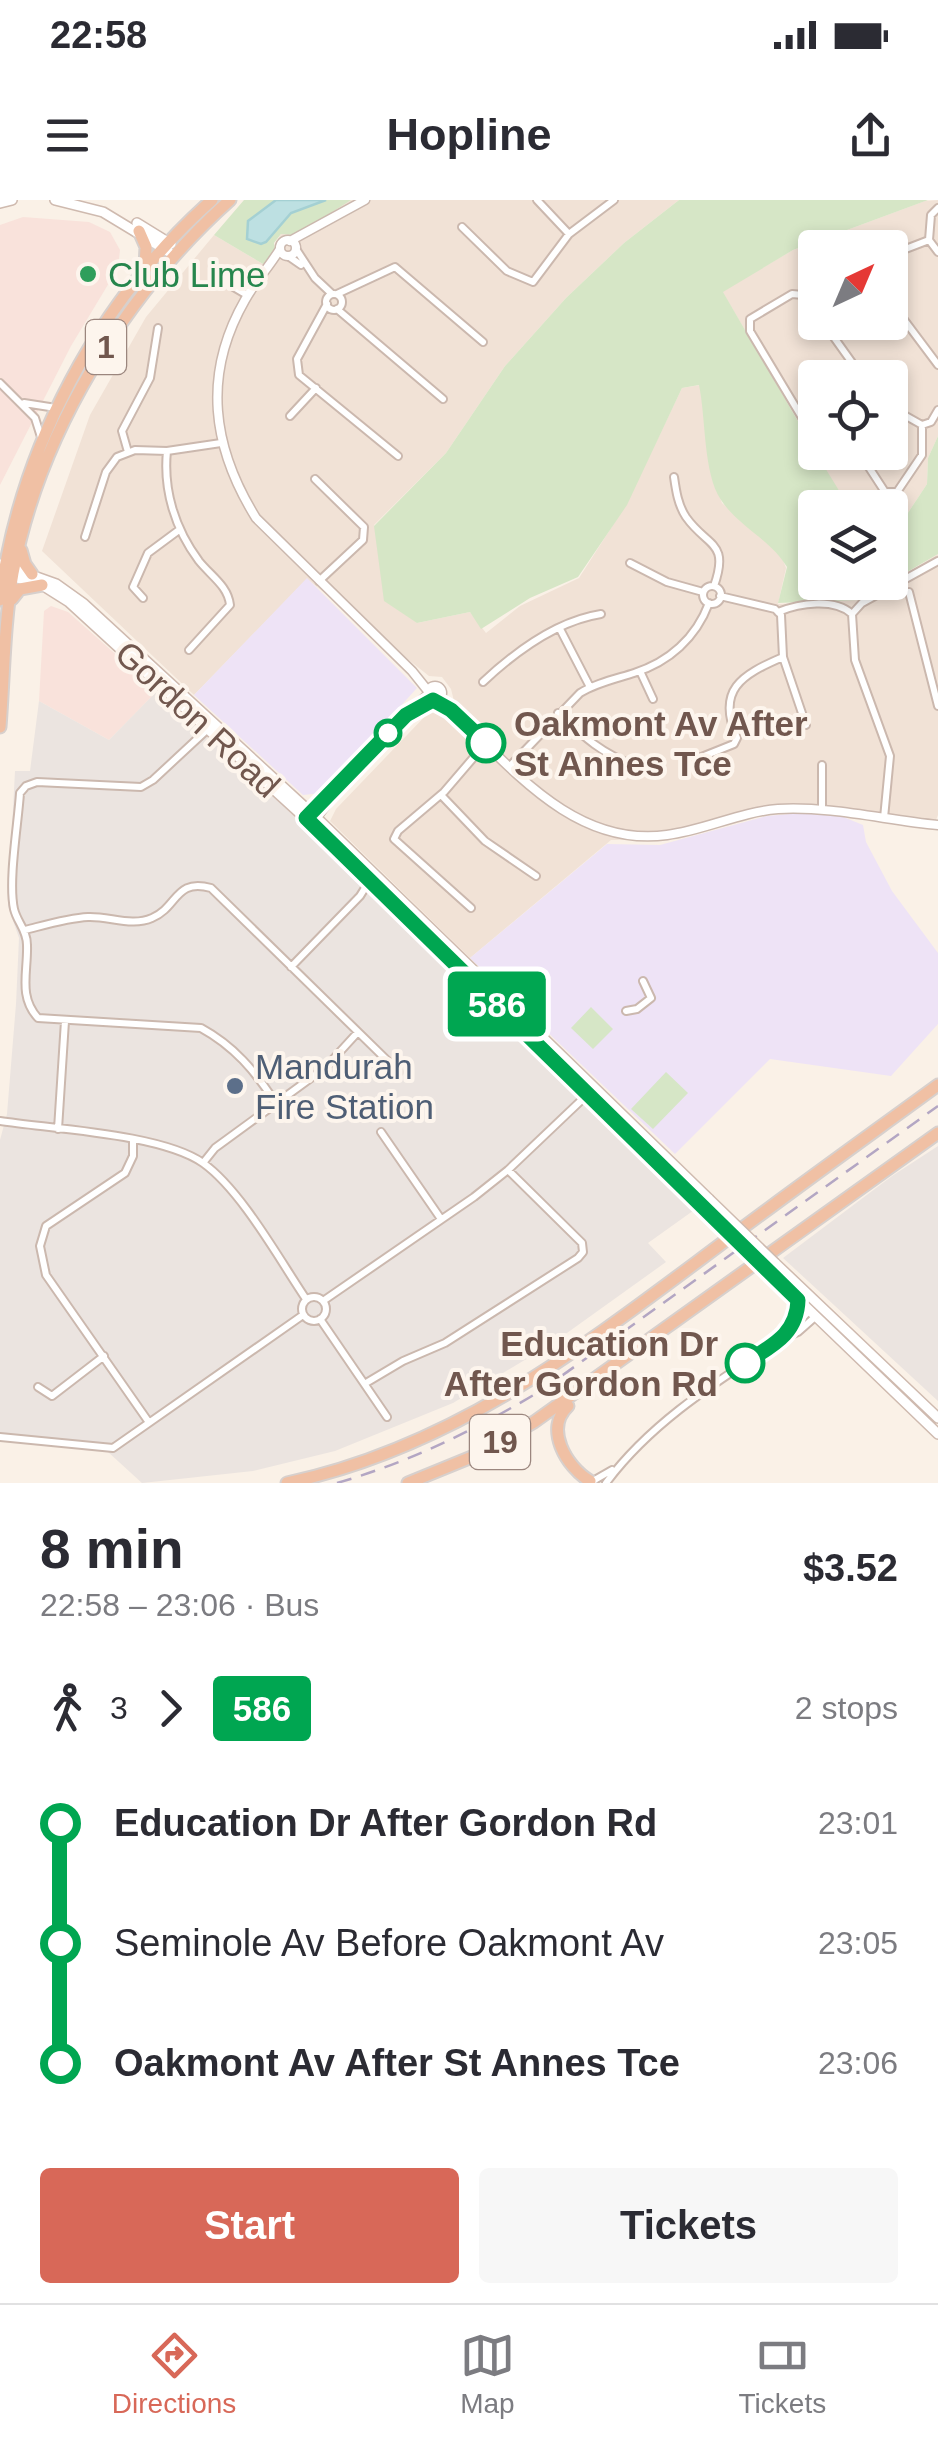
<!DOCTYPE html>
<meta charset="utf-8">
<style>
body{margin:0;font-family:Arial,sans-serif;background:#f7f7f7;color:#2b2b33;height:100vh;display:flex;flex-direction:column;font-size:38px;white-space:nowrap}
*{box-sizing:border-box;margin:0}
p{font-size:32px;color:#7c7c81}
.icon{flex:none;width:55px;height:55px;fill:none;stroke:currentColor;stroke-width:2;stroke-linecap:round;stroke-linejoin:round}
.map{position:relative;height:1283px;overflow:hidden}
.side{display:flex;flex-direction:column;background:#fff;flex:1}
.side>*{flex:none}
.badge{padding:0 20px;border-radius:8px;font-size:35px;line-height:65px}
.needle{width:65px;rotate:44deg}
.tools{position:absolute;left:798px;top:30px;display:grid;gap:20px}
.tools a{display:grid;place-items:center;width:110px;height:110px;border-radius:10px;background:#fff;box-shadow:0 5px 15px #0003;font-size:50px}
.map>.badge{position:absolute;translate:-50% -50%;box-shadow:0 0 0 5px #fff}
.legs{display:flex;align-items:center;gap:15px;height:110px;padding:0 40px;font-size:32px}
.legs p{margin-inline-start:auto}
.headline{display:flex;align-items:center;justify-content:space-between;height:170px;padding:0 40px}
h1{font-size:55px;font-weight:700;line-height:75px}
.cta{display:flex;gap:20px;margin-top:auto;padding:20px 40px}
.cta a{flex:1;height:115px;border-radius:10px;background:#d86858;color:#fff;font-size:40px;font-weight:700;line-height:115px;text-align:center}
.cta a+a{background:#f7f7f7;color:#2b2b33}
ul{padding:0 40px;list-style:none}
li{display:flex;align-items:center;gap:35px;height:120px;font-size:38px}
li i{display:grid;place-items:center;width:15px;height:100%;margin:0 12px;background:currentColor}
li i::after{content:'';width:25px;height:25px;margin:-12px;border:8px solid;border-radius:50%;background:#fff}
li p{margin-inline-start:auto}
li:first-child i{background:linear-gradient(#0000 50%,currentColor 0)}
li:last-child i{background:linear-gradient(currentColor 50%,#0000 0)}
.status{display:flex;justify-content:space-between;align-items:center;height:70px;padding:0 50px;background:#fff;direction:ltr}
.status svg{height:28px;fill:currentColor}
header{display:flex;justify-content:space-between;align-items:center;height:130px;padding:0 40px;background:#fff;font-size:45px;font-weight:700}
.tab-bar{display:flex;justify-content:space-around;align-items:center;height:140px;border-top:2px solid #e1e1e2;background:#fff;font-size:28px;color:#7c7c81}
.tab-bar a{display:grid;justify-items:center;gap:5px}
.tab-bar .selected{color:#d86858}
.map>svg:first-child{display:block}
.residential{fill:#f1e2d6;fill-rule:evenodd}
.commercial{fill:#f9e2db}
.industrial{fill:#ebe4e0}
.education{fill:#eee3f6}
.green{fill:#d6e6c6}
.water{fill:#bde0e2;stroke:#a4d0d3;stroke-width:2.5}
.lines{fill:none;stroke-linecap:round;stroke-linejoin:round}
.minor-casing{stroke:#cbb8ae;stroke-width:10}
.tertiary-casing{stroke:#cbb8ae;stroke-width:11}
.secondary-casing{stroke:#cfbaaf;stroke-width:12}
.trunk-casing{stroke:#d7d0cd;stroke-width:15}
.minor{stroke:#fff;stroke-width:6}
.tertiary{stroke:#fff;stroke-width:8}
.secondary{stroke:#fff;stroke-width:9}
.trunk{stroke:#f0c0a4;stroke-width:11}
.rail{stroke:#b3a6c3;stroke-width:2.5;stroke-dasharray:15 10;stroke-linecap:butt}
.secondary-bridge-casing{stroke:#cfbaaf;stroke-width:12;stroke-linecap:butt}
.secondary-bridge{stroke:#fff;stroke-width:9}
.line-1-casing{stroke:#fff;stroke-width:22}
.line-1{stroke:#00a651;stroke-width:15}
.leisure-dot{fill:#2e9e5b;stroke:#fdf5ed;stroke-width:4}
.stop-1-dot{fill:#fff;stroke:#00a651;stroke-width:5}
.service-dot{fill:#5c6f8a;stroke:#fdf5ed;stroke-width:4}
.labels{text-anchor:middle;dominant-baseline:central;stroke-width:8;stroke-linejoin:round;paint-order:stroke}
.shield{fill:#fdf5ed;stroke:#9b867e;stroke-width:2.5}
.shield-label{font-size:32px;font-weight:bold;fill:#71574e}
.leisure-label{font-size:35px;fill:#27864d;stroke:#fdf5ed;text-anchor:start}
.street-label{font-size:35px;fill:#71574e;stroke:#fdf5ed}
.stop-label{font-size:35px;font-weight:bold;fill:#71574e;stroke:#fdf5ed;text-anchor:start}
.service-label{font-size:35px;fill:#4e5e75;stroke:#fdf5ed;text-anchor:start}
</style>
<div class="status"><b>22:58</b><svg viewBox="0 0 49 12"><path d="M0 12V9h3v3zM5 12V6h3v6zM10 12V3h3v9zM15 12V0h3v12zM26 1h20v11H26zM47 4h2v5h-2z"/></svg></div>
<header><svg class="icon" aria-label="menu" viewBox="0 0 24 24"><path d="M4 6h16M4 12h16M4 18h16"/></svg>Hopline<svg class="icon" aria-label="share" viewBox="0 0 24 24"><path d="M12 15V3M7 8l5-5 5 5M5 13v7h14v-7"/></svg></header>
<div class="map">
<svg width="938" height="1283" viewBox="0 0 938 1283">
<rect width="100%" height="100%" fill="#faf1e7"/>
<path class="residential" d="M351,0H679L624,43L566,98L505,166L446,253L374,325L417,423L470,412L486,433L520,406L579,378L627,303L682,188L700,185L713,278L722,303L781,355L786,368L778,404L862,400L938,354V615L933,627L840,615L770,614L661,639L611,640L470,758L330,621L336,609L432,509H439L454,501L451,489L442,477L429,476L307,379L194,495L42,351L90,215L146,117L214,35L263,64L281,34Z
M938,0V236L928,258L927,284L890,340V308L854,307L835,286L816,253L890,252V178H815V250L722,91L793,50L925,1ZM815,48H890V122H815Z"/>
<path class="commercial" d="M23,17L89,22L110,32L120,50L118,68L71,146L0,285V25Z
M51,406L68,412L157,491L109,540L39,501L44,411Z"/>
<path class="industrial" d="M157,491L264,587L697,1008L648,1043L666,1062L553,1143L453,1203L335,1251L253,1271L142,1283L108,1252L0,1234V940L7,914L16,804L19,738L8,706L15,571H30L39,501L109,540Z
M938,946V1201L783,1058L892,976Z"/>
<path class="education" d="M307,378L417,488L387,521L384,529L322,593L303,595L194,495Z
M801,613L841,616L863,625L866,642L892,691L938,753V824L891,876L770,859L675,954L470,758L607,644L660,645L767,616Z"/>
<path class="green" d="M244,0H351L296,35L281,34L274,43L275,50L263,64L214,35Z
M679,0H928L793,50L723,92L806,235L815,230V252L827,253L819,258L843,297L854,307L815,308V382L889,383L858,400L778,403L787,367C771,340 738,326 721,300C703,273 706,218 699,185L682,188L627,305L578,377L530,398L481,429L470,412L417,423L384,401L374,326L446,253L505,166L566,98L624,43Z
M938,236V354L890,382V340L927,284L928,258Z
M591,807L613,829L593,849L571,828Z
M666,872L688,893L653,929L631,909Z"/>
<path class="water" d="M276,0H326L291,13L266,42L261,44L247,39L248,21Z"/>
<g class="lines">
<defs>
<path id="minor" d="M537,0L569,34
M938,8L931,15L929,40L938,52
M462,27L507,71L533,82L569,34L614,0
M296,49L315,78L332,94
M890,55L929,40
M288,56L301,65
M213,75L247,95
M815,83L807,86L803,95L815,112
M326 102a8 8 0 1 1 16 0a8 8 0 1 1-16 0Z
M337,94L395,67L483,142
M803,95L792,94L750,119V131L804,221L815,225
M890,101L938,165
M327,104L297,159L299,175L398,256
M337,109L443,199
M823,122L863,178
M0,183L35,218L41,237
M24,203L56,208
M890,207L922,225L931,222L938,210
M290,216L316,188
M167,251C163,290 175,329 199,361C211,376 228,386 230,405L189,450
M128,252L122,231L150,178L158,128
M859,252L885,292H897L922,255V225
M674,277C676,291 678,305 686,317C707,347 730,341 714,386
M315,279L364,327L363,340L319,381
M85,337L106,272L117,257L135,250L167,251L221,243
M630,363L667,382L703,392
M703 395a9 9 0 1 1 18 0a9 9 0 1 1-18 0Z
M909,392L938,506
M720,396L775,409L781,415L783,457L806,525
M143,398L133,387L148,353L179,330
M778,412C800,403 834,398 852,414
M560,429L590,487
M640,471L653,499
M483,482C515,452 556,421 601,414
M558,513C583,536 602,554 634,565
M210,527L153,580L141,587L37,582L26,586L20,593C18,624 8,681 14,709C17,722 27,730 27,745C28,772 18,796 38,818L201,828C234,846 255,871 275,902
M699,558L734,544L737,538C716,490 741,475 783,457
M822,565V610
M510,566L580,493C596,483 615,479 634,473C669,462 696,438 709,403
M441,595L485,641L536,676
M884,618L890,556L855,460L852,414L862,403L938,361
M471,708L394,639L398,631L444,592L486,543
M25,730C45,725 68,718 88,717C109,716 132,727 152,718C178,707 175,678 211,688L399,872
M291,767L360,696L370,680
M626,811L637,809L651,798L643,781
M0,921C53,929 162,934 203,963C241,990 279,1059 306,1099
M58,929L65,821
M381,932L441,1019
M133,941V956L125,973L46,1026L40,1046L46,1075L148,1221
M203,963L215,948L326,867L358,832
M302 1109a12 12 0 1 1 24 0a12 12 0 1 1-24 0Z
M323,1101L474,997L508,970L590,892
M320,1119L387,1217
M793,1128L809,1111
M366,1183L403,1161L445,1143L578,1058L583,1052L582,1043L508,970
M38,1187L52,1196L104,1156
M0,1237L113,1248L303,1115
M591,1282L612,1270
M606,1283C652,1221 718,1181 782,1139L798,1132L815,1117"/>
<path id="tertiary" d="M280 48a8 8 0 1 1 16 0a8 8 0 1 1-16 0Z
M290,41L365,0
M280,49C269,67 255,82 245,100C202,175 212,247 256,318L412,471L428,491
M428 493a7 7 0 1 1 14 0a7 7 0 1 1-14 0Z
M436,500L451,510C511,567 574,648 667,635C705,630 740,612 778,609C832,606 885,620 938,625
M309,615L428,494
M314,621L338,589"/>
<path id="secondary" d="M55,0L103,12L169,52
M0,3L12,0
M137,23L171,44
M0,364L56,384L84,404L321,622L709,999
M10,376L42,385L69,402L317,629L705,1006
M775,1063L938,1218
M777,1079L938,1234
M789,1132L798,1113V1100"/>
<path id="trunk" d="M139,31L146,47L145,67
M21,350L25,364L32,374
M12,399L20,389L42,385
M0,400C19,249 98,101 212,0
M0,527C4,476 4,423 13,373C39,233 125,94 230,0
M568,1206C544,1228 566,1267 590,1281
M287,1283C455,1247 583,1147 717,1047C790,992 864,939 938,885
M408,1283L479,1254L534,1222L938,933"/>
</defs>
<use href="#minor" class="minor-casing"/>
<use href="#tertiary" class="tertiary-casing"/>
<use href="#secondary" class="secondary-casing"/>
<use href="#trunk" class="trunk-casing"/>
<use href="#minor" class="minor"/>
<use href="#tertiary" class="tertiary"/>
<use href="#secondary" class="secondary"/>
<use href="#trunk" class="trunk"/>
<path class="rail" d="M337,1283C410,1262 477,1229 542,1190L938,906"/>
<defs>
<path id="secondary-bridge" d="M709,999L775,1063
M705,1006L777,1079"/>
</defs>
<use href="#secondary-bridge" class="secondary-bridge-casing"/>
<use href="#secondary-bridge" class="secondary-bridge"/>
</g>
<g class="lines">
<defs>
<path id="line-1" d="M486,543L451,510L433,500L406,515L306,618L798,1100C797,1135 771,1146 745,1163"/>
</defs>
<use href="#line-1" class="line-1-casing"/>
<use href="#line-1" class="line-1"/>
</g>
<circle class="leisure-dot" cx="88" cy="74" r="10"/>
<g class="stop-1-dot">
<circle cx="388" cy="533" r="12"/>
<circle cx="486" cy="543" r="18"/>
<circle cx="745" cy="1163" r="18"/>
</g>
<circle class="service-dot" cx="235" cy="886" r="10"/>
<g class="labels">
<g class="shield">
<rect x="86" y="120" width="40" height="54" rx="8"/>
<rect x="470" y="1215" width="60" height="54" rx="8"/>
</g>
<g class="shield-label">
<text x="106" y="147">1</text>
<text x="500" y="1242">19</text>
</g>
<g class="leisure-label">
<text x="108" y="74">Club Lime</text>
</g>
<g class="street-label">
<text transform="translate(198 519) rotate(43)">Gordon Road</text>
</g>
<g class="stop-label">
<text x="514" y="523">Oakmont Av After<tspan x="514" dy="40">St Annes Tce</tspan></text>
<text x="718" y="1143" text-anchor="end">Education Dr<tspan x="718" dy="40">After Gordon Rd</tspan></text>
</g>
<g class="service-label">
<text x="255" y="866">Mandurah<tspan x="255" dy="40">Fire Station</tspan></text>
</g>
</g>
</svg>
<div class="tools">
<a><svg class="needle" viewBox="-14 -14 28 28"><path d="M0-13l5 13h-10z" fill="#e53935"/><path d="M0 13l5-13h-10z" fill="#7c7c81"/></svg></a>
<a><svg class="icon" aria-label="locate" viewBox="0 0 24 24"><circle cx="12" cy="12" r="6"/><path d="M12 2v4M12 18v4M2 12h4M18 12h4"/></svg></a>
<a><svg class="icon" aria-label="layers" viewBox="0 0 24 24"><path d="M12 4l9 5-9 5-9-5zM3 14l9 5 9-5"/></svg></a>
</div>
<b class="badge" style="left:497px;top:804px;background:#00a651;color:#fff">586</b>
</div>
<section class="side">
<div class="headline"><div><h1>8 min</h1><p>22:58 – 23:06 · Bus</p></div><b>$3.52</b></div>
<div class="legs"><svg class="icon" aria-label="walk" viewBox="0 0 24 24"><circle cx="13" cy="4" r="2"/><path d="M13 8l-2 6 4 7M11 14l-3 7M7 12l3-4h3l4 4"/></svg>3<svg class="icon" aria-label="forward" viewBox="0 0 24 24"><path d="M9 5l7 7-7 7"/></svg><b class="badge" style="background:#00a651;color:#fff">586</b><p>2 stops</p></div>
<ul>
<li><i style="color:#00a651"></i><b>Education Dr After Gordon Rd</b><p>23:01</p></li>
<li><i style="color:#00a651"></i><span>Seminole Av Before Oakmont Av</span><p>23:05</p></li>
<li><i style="color:#00a651"></i><b>Oakmont Av After St Annes Tce</b><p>23:06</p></li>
</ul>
<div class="cta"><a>Start</a><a>Tickets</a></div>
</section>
<nav class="tab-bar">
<a class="selected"><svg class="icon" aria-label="directions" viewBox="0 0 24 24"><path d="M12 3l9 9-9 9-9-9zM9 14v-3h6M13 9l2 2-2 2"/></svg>Directions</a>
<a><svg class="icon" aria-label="map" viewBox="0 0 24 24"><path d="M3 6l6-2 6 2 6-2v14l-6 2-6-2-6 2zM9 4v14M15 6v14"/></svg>Map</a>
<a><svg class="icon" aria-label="tickets" viewBox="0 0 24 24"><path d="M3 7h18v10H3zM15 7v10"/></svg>Tickets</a>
</nav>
